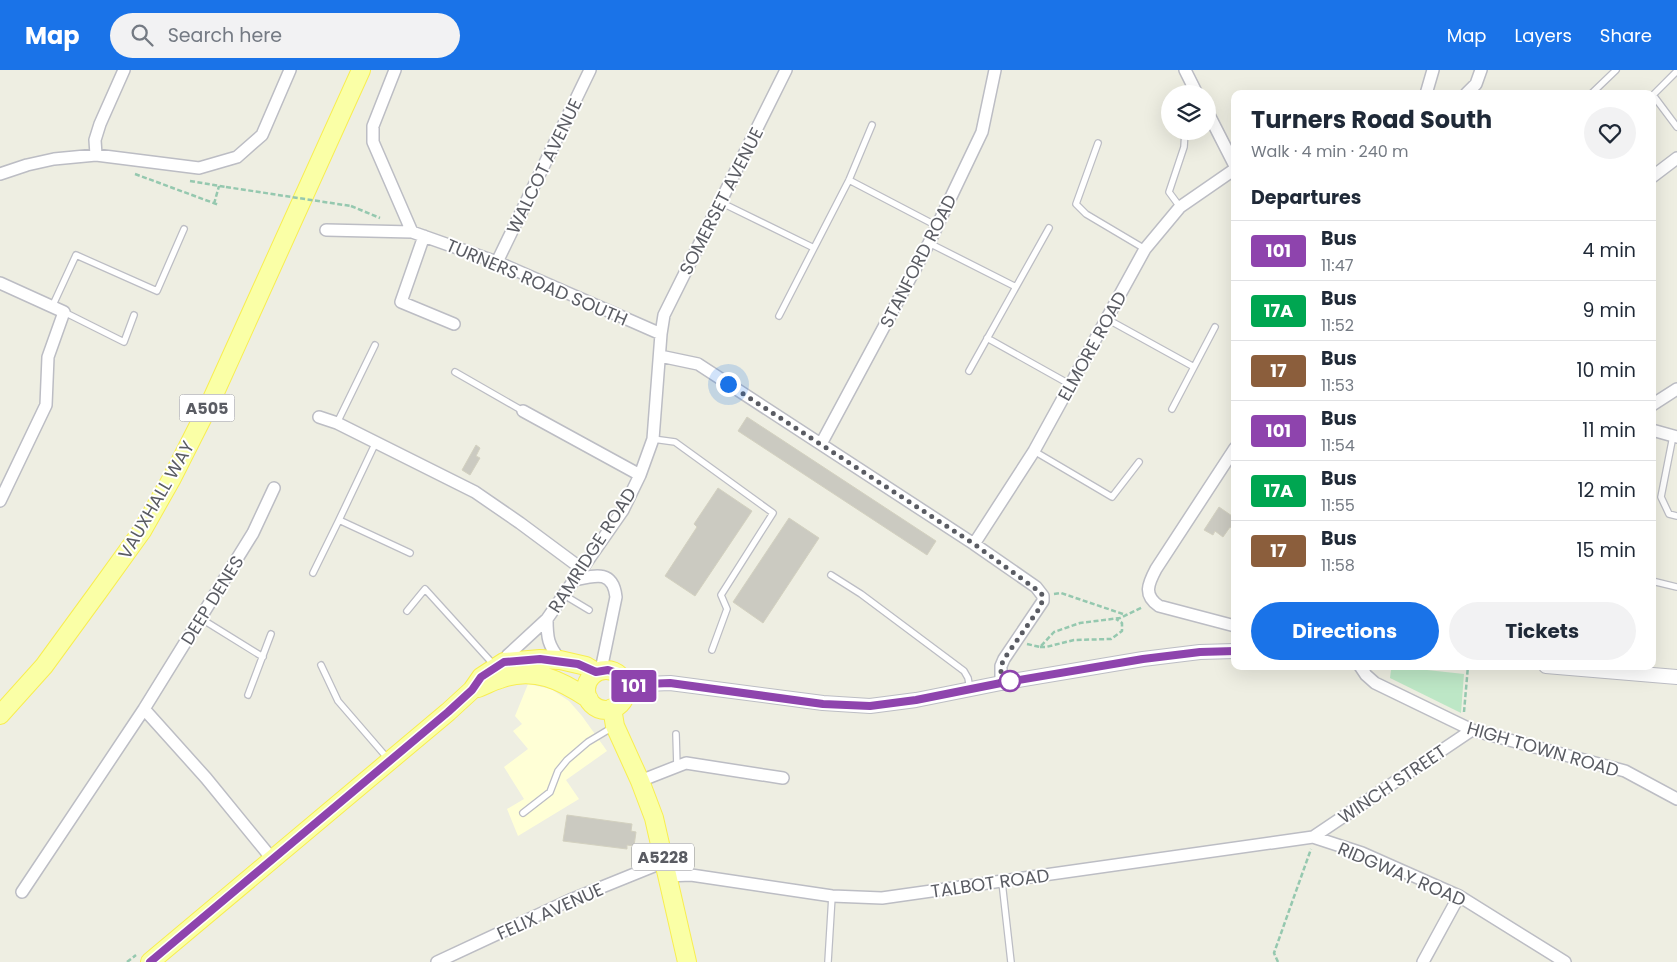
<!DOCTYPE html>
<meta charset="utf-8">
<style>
body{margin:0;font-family:Poppins,sans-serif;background:#f2f2f3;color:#1f2937;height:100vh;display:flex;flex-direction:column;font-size:19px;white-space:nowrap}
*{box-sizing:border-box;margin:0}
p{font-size:16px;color:#747a83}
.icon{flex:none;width:28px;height:28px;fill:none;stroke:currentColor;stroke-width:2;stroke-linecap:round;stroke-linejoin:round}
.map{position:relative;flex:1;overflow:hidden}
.sheet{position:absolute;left:1231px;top:20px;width:425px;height:580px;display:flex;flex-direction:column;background:#fff;border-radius:10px;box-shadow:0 5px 20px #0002}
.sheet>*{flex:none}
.badge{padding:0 10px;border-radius:4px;font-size:18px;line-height:32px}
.buttons{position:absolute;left:1161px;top:15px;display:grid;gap:10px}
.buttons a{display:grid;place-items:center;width:55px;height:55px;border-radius:50%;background:#fff;box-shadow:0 5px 20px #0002;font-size:25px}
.you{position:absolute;width:25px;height:25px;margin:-12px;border:4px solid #fff;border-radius:50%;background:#1a73e8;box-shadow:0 0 0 8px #1a73e833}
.map>.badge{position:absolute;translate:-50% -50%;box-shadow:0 0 0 2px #fff}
h2{padding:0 20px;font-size:19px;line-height:45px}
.round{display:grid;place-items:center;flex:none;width:52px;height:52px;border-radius:26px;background:#f2f2f3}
.head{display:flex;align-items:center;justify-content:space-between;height:85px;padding:0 20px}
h1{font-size:24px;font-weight:700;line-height:38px}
.action{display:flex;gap:10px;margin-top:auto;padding:10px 20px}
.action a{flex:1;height:58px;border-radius:30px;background:#1a73e8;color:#fff;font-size:20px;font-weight:700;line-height:58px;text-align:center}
.action a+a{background:#f2f2f3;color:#1f2937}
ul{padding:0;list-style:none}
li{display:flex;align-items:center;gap:15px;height:60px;padding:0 20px;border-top:1px solid #e0e1e3}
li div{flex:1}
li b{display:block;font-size:19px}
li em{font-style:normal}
li .badge{min-width:55px;font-weight:700;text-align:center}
header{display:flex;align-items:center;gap:30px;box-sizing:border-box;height:70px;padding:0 25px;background:#1a73e8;color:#fff}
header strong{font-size:24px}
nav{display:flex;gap:28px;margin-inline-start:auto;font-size:18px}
.search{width:350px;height:45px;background:#f2f2f3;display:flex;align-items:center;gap:12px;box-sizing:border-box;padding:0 18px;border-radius:28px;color:#747a83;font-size:19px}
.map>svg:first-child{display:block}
.commercial{fill:#ffffd6}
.green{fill:#bde7c6}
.building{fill:#cbcac1;stroke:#d3d1c0}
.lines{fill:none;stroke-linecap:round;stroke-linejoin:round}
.service-casing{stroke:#bcbdc4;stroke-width:8}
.minor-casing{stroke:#bcbdc4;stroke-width:14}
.tertiary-casing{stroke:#bcbdc4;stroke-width:16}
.primary-casing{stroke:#f8ee51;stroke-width:20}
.path{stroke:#95c8af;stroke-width:2.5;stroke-dasharray:5 2.5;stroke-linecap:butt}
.service{stroke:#fff;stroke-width:5.5}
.minor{stroke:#fff;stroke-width:11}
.tertiary{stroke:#fff;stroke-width:14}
.primary{stroke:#faffa6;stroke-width:18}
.path-bridge{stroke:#95c8af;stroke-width:2.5;stroke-dasharray:5 2.5;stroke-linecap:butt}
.line-casing{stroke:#fff;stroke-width:11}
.line{stroke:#8e44ad;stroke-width:8}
.walk{stroke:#5a5c63;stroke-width:5;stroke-dasharray:0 9}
.stop-dot{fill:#fff;stroke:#8e44ad;stroke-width:2.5}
.labels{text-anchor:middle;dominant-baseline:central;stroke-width:4;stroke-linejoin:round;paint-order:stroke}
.shield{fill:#fff;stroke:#8c8d92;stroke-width:1}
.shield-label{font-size:16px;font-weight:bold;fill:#5a5c63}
.street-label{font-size:18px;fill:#5a5c63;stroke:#fff}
</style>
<header>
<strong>Map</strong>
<div class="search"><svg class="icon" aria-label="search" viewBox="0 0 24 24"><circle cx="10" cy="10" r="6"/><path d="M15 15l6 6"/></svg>Search here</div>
<nav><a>Map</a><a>Layers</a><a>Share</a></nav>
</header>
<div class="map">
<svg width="1677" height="892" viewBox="0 0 1677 892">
<rect width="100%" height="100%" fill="#eeeee2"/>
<path class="commercial" d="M528,614L551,619L569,631L582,646L607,681L566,710L579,729L518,766L507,739L524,729L504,697L528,679L513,661L522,654L515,646Z"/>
<path class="green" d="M1418,599L1464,604L1461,643L1390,608L1391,600Z"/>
<path class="building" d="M747,347L936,471L927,485L738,361Z
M476,375L480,378L476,386L480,388L470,405L462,400Z
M718,418L752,441L695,526L665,506L697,457L694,454Z
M1219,437L1235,448V458L1234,459L1230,457L1223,467L1215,461L1213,465L1204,460Z
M789,448L819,468L763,553L733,532Z
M567,745L632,754L631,761L636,762L634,776L627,775V779L563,771Z"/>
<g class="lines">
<defs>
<path id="service" d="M1677,1L1653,25L1677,57
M1591,24L1616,0
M1098,73L1076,134L1086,144L1145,179
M849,110L937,156
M720,132L814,178
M1180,137L1169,122L1184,77L1185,61
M929,173L1016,217
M52,237L76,185L157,221L184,159
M64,242L124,272L134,245
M779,246L849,110L872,55
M1107,249L1194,297
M987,268L1071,315
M969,301L1049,158
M455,302L523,341
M1172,339L1215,257
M337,353L375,275
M1673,366L1661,427L1669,444L1677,446
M653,369L675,372L773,443L721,525L727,539L712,580
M376,372L339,450L410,483
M1034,381L1112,427L1139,392
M313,503L339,450
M831,505L861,524L964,601L968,608L970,619
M1652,511L1677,517
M564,525L589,540
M407,541L425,519L494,595
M200,548L263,587
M321,595L338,631L389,690
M248,625L271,564
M676,664L677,697
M523,743L550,722L558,701L567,690L588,672L613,657
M1002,812L1011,892
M828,892L832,826"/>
<path id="minor" d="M395,0L373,56V72L412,162L497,192L661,264
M1185,0L1197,24
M1426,24L1433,0
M1466,24L1476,14L1481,0
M1208,43L1235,96
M96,85L95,70L100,54L124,0
M0,104L27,95L54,89L96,85L199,98L237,87L262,65L290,0
M1652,107L1677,88
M326,160L412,162
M424,166L401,232L454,254
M497,192L590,0
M0,213L64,242L48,287L46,335L0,431
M660,286L698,294L974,474L1036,517L1043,526V531L1004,589L1001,596V613
M1652,335L1677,319
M523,341L640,405
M319,347L337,353L475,422L520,453L582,499
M1652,360L1677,367
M821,374L929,173L982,62L995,0
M1235,378L1156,499C1148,514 1143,525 1159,536L1235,556
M974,474L1034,381L1145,179L1180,137L1235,99
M575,510C596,505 613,500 616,527L601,600
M547,549C547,568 548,575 560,590
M504,592L508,585L547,549L623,440L640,405L653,369L661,264L664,245L786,0
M1360,596L1366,605L1375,613L1472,660L1625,701L1677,729
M144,639L206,708L273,790
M640,711L686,693L783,708
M1313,767L1472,660
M667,806L691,805L832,826L882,828L1313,767L1362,783L1459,826L1565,892
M22,822L144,639L253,463L274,418
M437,892L570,830L664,792
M1423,892L1459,826"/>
<path id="tertiary" d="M1546,596L1677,607
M626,617L646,614L670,613L823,633L870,636L916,630L1001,613L1143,589L1200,582L1235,581"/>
<path id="primary" d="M586 620a20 20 0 1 1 40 0a20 20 0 1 1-40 0Z
M478,618C486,615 493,611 500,609C534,596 562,611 589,629
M612,638L615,656L640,711L654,748L687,892
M0,645L44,596L98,522L142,461L172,408L212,329L361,0
M150,892L448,642L472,620L481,607L504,592L540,589L560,590L586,596L596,602"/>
</defs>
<use href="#service" class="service-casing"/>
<use href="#minor" class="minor-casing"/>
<use href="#tertiary" class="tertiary-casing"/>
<use href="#primary" class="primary-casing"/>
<path class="path" d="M135,104L219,135
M190,111L226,117
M214,134L219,116
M351,136L380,148
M1054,524L1061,523L1126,545
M1027,574L1040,577L1054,562L1080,553L1120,548L1143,537
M1040,577H1046L1074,570L1111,569L1122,561V553L1116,549
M1464,642L1468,596
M127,892L136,885
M1278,892L1274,883L1311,779"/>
<use href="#service" class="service"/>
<use href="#minor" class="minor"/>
<use href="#tertiary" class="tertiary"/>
<use href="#primary" class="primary"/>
<path class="path-bridge" d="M226,117L351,136"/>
</g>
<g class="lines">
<defs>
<path id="line" d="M150,892L448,642L472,620L481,607L504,592L540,589L578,594L596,602L608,600L617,603L622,608L626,617L646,614L670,613L823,634L870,636L916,630L1001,613L1143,589L1200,582L1235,581"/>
</defs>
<use href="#line" class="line-casing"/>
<use href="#line" class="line"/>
<path class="walk" d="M728,314L974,474L1040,522L1043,526L1041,536L1004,589L1001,596V613L1010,611"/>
</g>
<circle class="stop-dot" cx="1010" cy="611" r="10"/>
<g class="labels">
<g class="shield">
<rect x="179.5" y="324.5" width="55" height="27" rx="4"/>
<rect x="632" y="773.5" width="62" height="27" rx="4"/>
</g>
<g class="shield-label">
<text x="207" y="338">A505</text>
<text x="663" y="787">A5228</text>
</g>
<g class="street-label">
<text transform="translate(544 96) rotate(-64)">WALCOT AVENUE</text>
<text transform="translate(721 131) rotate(-63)">SOMERSET AVENUE</text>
<text transform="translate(918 191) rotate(-63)">STANFORD ROAD</text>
<text transform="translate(537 212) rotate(23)">TURNERS ROAD SOUTH</text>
<text transform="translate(1092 276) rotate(-61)">ELMORE ROAD</text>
<text transform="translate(156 430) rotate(-60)">VAUXHALL WAY</text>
<text transform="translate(592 480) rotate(-57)">RAMRIDGE ROAD</text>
<text transform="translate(212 530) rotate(-58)">DEEP DENES</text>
<text transform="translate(1543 679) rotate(16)">HIGH TOWN ROAD</text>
<text transform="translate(1392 714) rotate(-34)">WINCH STREET</text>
<text transform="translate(1402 804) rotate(23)">RIDGWAY ROAD</text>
<text transform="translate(990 813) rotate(-8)">TALBOT ROAD</text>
<text transform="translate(550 841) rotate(-24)">FELIX AVENUE</text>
</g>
</g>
</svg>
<div class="buttons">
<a><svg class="icon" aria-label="layers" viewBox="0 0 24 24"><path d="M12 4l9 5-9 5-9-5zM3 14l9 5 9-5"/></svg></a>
</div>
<div class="you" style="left:728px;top:314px"></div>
<b class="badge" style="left:634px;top:616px;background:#8e44ad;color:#fff">101</b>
<section class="sheet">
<div class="head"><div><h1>Turners Road South</h1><p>Walk · 4 min · 240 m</p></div><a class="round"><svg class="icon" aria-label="heart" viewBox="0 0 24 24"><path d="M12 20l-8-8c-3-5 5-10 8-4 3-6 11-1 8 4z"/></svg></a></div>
<h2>Departures</h2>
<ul>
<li><span class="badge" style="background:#8e44ad;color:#fff">101</span><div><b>Bus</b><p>11:47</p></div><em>4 min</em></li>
<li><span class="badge" style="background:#00a651;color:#fff">17A</span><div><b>Bus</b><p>11:52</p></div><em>9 min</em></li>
<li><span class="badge" style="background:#8b5e3c;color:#fff">17</span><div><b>Bus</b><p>11:53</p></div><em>10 min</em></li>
<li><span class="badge" style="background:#8e44ad;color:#fff">101</span><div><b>Bus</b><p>11:54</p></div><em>11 min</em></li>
<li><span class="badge" style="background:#00a651;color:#fff">17A</span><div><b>Bus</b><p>11:55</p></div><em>12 min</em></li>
<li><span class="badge" style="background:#8b5e3c;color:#fff">17</span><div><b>Bus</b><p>11:58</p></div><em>15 min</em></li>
</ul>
<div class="action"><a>Directions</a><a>Tickets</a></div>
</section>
</div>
